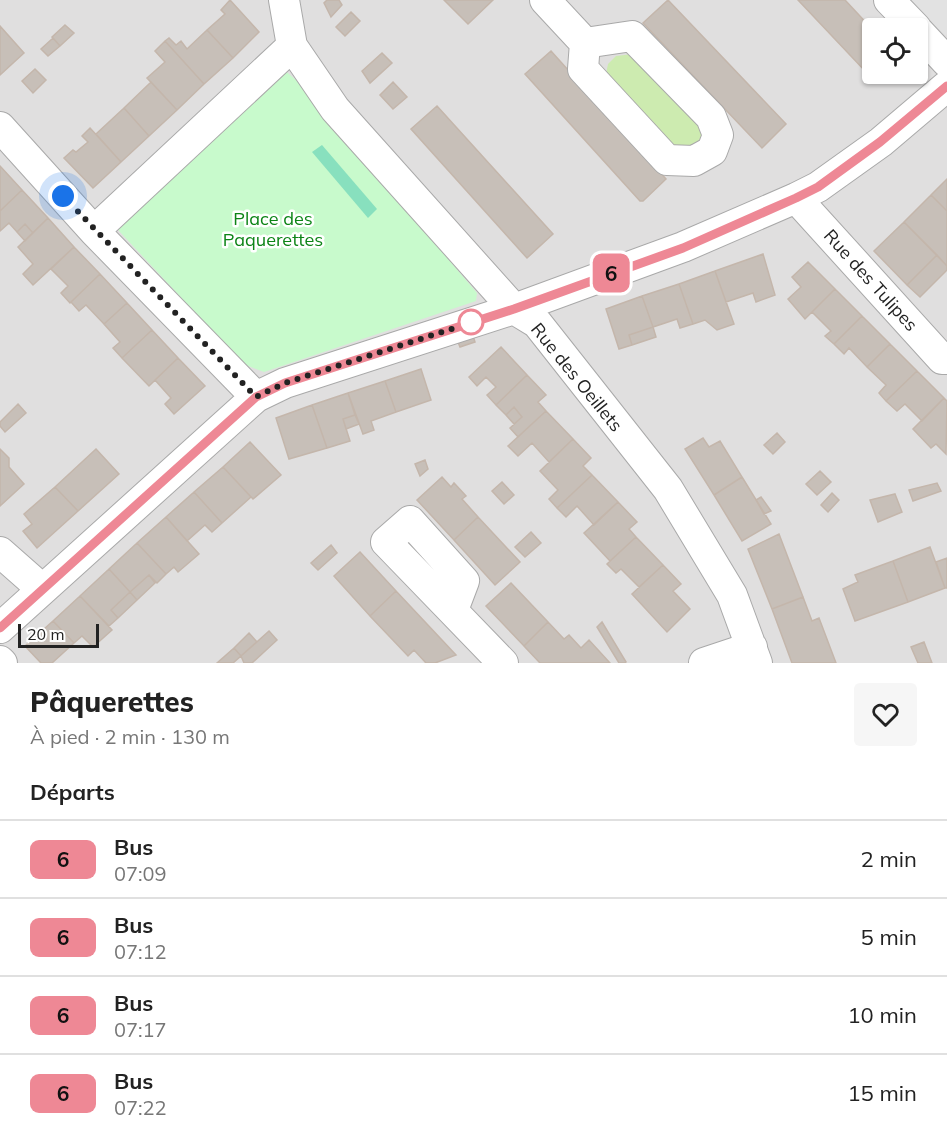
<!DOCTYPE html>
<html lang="fr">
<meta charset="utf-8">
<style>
body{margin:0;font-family:Mulish,sans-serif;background:#f6f6f6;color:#222;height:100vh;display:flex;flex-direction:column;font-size:22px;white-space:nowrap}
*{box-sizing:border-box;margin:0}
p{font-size:20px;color:#767676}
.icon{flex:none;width:33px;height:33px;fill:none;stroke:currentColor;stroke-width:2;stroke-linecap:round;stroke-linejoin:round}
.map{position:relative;height:663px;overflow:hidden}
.drawer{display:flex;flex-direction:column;background:#fff;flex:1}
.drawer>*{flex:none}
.badge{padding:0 12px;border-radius:9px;font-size:21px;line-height:39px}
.tools{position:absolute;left:862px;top:18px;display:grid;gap:12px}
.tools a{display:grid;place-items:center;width:66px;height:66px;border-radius:6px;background:#fff;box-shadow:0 2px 4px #0004;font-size:30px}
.scale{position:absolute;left:18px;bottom:15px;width:81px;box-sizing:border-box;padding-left:6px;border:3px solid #222;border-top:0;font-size:16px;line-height:21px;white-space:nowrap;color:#222;-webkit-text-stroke:4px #fff;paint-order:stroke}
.you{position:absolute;width:30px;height:30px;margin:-15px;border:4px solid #fff;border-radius:50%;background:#1a73e8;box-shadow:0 0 0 9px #1a73e833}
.map>.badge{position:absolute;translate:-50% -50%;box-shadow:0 0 0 3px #fff}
h2{padding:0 30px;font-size:22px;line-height:54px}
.round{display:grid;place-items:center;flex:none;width:63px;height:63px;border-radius:6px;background:#f6f6f6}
.overview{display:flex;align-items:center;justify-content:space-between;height:102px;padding:0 30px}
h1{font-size:28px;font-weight:800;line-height:45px}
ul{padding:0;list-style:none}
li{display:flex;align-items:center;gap:18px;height:78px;padding:0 30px;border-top:2px solid #e0e0e0}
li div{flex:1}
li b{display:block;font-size:22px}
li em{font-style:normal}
li .badge{min-width:66px;font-weight:700;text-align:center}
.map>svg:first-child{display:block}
.residential{fill:#e0dfdf;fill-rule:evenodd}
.grass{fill:#cdebb0}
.park{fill:#c8facc}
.pitch{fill:#88e0be}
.parking{fill:#e2e2e2}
.building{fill:#c7bfb8;stroke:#c4b6ab;stroke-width:1.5}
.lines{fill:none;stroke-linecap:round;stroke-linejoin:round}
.minor-casing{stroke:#a9a9a9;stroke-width:32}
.minor{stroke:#fff;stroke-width:30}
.line-casing{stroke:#fff;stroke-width:14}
.line{stroke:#ee8895;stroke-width:9}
.walk{stroke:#222;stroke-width:6;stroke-dasharray:0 10.8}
.stop-dot{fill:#fff;stroke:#ee8895;stroke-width:3}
.labels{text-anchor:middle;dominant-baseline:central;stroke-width:5;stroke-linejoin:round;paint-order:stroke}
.park-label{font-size:18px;fill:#0c8416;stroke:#fff}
.street-label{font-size:18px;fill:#222;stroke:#fff}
</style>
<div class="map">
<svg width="947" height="663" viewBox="0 0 947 663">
<rect width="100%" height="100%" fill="#f2efe9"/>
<path class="residential" d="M0,0H947V663H0ZM873,28H918V74H873Z"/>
<path class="grass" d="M633,54L705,129L703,141L677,153L605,79L608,64L616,56Z"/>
<path class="park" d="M281,67L297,81L477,293L476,301L264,372L243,364L119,231L116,219Z"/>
<path class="pitch" d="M322,145L377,209L368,218L312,152Z"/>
<path class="parking" d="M911,0H947V34L945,36Z"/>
<path class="building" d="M230,0L259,32L233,58L207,30L225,14L221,10Z
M327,0H339L342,5L331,17L324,3Z
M444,0H493L468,24Z
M668,0L786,124L762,148L643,23Z
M798,0H845L873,30V66L866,72Z
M351,12L360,21L345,36L336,27Z
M65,25L74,33L60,46L52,37Z
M0,26L24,53L0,75Z
M207,30L233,58L204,84L165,41L169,38L176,45L181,41L187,49Z
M53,38L60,46L48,56L41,49Z
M165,41L204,84L177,110L147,78L165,62L155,51Z
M551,51L666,179L643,201H640L525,74Z
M382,53L392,63L370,83L362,71Z
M35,69L46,80L33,93L22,81Z
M151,82L177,110L149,136L124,108Z
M393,82L407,97L393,109L380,95Z
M437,106L553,234L527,258L411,129Z
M124,108L149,136L121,162L96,134Z
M90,128L121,162L93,188L64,158L73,150L76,152L88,142L82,136Z
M0,166L22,190L0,211Z
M947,179V211L931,195Z
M22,190L48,218L33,233L25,224L17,232L9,223L0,231V211Z
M931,195L947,211V266L904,222Z
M48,218L74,247L33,285L23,274L33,264L18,247Z
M904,222L937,255L907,285L874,251Z
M25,224L33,233L25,241L17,232Z
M74,247L100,274L70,303L61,293L68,286L51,269Z
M763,254L775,295L756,302L753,293L726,302L715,271Z
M937,255L947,266V270L920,297L907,285Z
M808,262L835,289L805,319L788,299L801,287L792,277Z
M715,271L734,324L717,330L705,320L693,324L679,284Z
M100,274L127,303L104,324L86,305L79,311L71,302Z
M679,284L693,324L680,328L677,319L653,327L642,296Z
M835,289L862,316L834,344L825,336L831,331L812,312Z
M642,296L653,327L629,335L632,345L619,349L606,309Z
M127,303L152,330L122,358L113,348L120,342L104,324Z
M862,316L890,344L867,367L849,348L844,354L834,344Z
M653,327L656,337L632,345L629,335Z
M152,330L178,358L149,386L122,358Z
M473,336L475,342L460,347L458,342Z
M890,344L917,371L886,401L879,393L886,385L867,367Z
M501,347L527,375L496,405L487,395L496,387L486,377L477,386L469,377Z
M178,358L205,386L174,414L165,404L171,398L155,380Z
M421,369L431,400L396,412L385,381Z
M917,371L944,398L922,421L905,404L897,411L886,401Z
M527,375L546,395L538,402L546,411L518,437L510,428L522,417L514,407L506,415L496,405Z
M385,381L396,412L371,421L374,430L363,434L348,393Z
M348,393L355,415L343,419L350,441L327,448L312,405Z
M944,398L947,401L946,454L936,444L931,448L913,429Z
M18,404L26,413L5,432L0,426V422Z
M312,405L327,448L289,459L276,418Z
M514,407L522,417L514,424L506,415Z
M546,411L573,439L549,462L532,443L518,456L508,446Z
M355,415L359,424L346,429L343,419Z
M777,433L785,442L773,454L764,445Z
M703,438L709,447L720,441L742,477L714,495L685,449Z
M573,439L591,458L583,466L592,475L557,508L549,499L558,490L540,471Z
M250,442L281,475L253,499L223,467Z
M0,449L9,458V467L24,484L0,506Z
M96,449L119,474L78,511L55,487Z
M425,460L428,469L420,476L415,464Z
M223,467L251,497L222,523L194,492Z
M820,471L831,482L817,495L806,484Z
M592,475L618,502L594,525L577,506L566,517L557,508Z
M442,477L451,487L454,483L466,496L462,499L478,517L454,540L417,500Z
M742,477L771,524L742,541L714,495Z
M502,482L514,495L504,504L492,491Z
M937,483L941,491L913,501L909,490Z
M55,487L78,511L37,548L23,531L32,524L24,514Z
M194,492L222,523L212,532L205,525L187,541L166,517Z
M832,493L839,500L828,512L821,505Z
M895,494L902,512L878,522L870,500Z
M761,497L771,511L764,514L756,500Z
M618,502L637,522L629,529L636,537L610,561L584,533Z
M166,517L199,554L178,572L174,567L166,574L137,543Z
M478,517L520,562L495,585L454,540Z
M531,532L541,543L525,557L515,547Z
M779,534L803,597L772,609L748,549Z
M636,537L663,565L639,587L621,569L616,573L607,564Z
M137,543L166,574L157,583L149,575L130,592L109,569Z
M331,545L337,553L318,570L311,563Z
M930,547L945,588L908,602L893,561Z
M360,552L396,591L370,616L334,576Z
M947,558V588H945L936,562Z
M893,561L908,602L855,621L843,589L858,582L855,575Z
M663,565L681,584L673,591L690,609L667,632L632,594Z
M109,569L130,592L111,610L118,618L109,626L80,596Z
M149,575L155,583L137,600L130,592Z
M511,583L548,622L524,646L486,606Z
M396,591L456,655L435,663H426L414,650L408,656L370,616Z
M130,592L137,600L118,618L111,610Z
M80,596L112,630L93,647L82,636L74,643L53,621Z
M803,597L812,621L819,618L836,663H792L772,609Z
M53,621L74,643L52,663H41L25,646Z
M548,622L564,639L569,635L581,648L589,640L610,663H540L524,646Z
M602,622L626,662L625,663H619L597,627Z
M269,631L277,640L252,663H244L241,656Z
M249,633L257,642L241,656L234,648Z
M924,642L932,663H918L911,647Z
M234,648L241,656L233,663H217Z"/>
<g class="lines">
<defs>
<path id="minor" d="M284,0L292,46L335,109L514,309L537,323L668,489L732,595L757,663
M545,0L585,43L583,69L667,160L694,161L712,151L718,135L711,117L632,36L585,43
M889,0L916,28
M918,31L947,62
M0,127L94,231L256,397
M796,198L942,359H947
M94,231L292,46
M0,552L42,589
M453,610L464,581L410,521L386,542L503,663
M0,628L256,397L285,383L514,309L683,247L796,198L818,187L881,142L947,86
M0,661L2,663
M704,663L752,647"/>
</defs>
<use href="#minor" class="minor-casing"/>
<use href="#minor" class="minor"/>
</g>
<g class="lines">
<defs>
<path id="line" d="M0,628L256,397L285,383L514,309L683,248L796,198L818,187L880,142L947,86"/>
</defs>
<use href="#line" class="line-casing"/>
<use href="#line" class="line"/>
<path class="walk" d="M63,196L256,397L285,383L479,320L471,322"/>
</g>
<circle class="stop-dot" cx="471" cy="322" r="12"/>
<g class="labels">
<g class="park-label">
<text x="273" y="218">Place des<tspan x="273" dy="21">Paquerettes</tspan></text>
</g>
<g class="street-label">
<text transform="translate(871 280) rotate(48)">Rue des Tulipes</text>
<text transform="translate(577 377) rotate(51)">Rue des Oeillets</text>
</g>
</g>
</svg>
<div class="tools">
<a><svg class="icon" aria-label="locate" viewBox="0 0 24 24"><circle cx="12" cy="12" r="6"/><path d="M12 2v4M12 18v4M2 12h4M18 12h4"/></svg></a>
</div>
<div class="scale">20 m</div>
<div class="you" style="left:63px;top:196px"></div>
<b class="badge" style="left:611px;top:273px;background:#ee8895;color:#111">6</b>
</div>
<section class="drawer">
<div class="overview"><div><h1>Pâquerettes</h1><p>À pied · 2 min · 130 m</p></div><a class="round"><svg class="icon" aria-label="heart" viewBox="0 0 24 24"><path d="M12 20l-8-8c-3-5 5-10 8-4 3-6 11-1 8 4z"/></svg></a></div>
<h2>Départs</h2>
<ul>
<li><span class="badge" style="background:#ee8895;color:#111">6</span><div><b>Bus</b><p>07:09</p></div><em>2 min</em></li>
<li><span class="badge" style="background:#ee8895;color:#111">6</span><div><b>Bus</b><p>07:12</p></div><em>5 min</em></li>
<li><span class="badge" style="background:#ee8895;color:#111">6</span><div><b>Bus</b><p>07:17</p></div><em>10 min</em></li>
<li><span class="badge" style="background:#ee8895;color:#111">6</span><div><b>Bus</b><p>07:22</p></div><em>15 min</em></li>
</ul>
</section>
